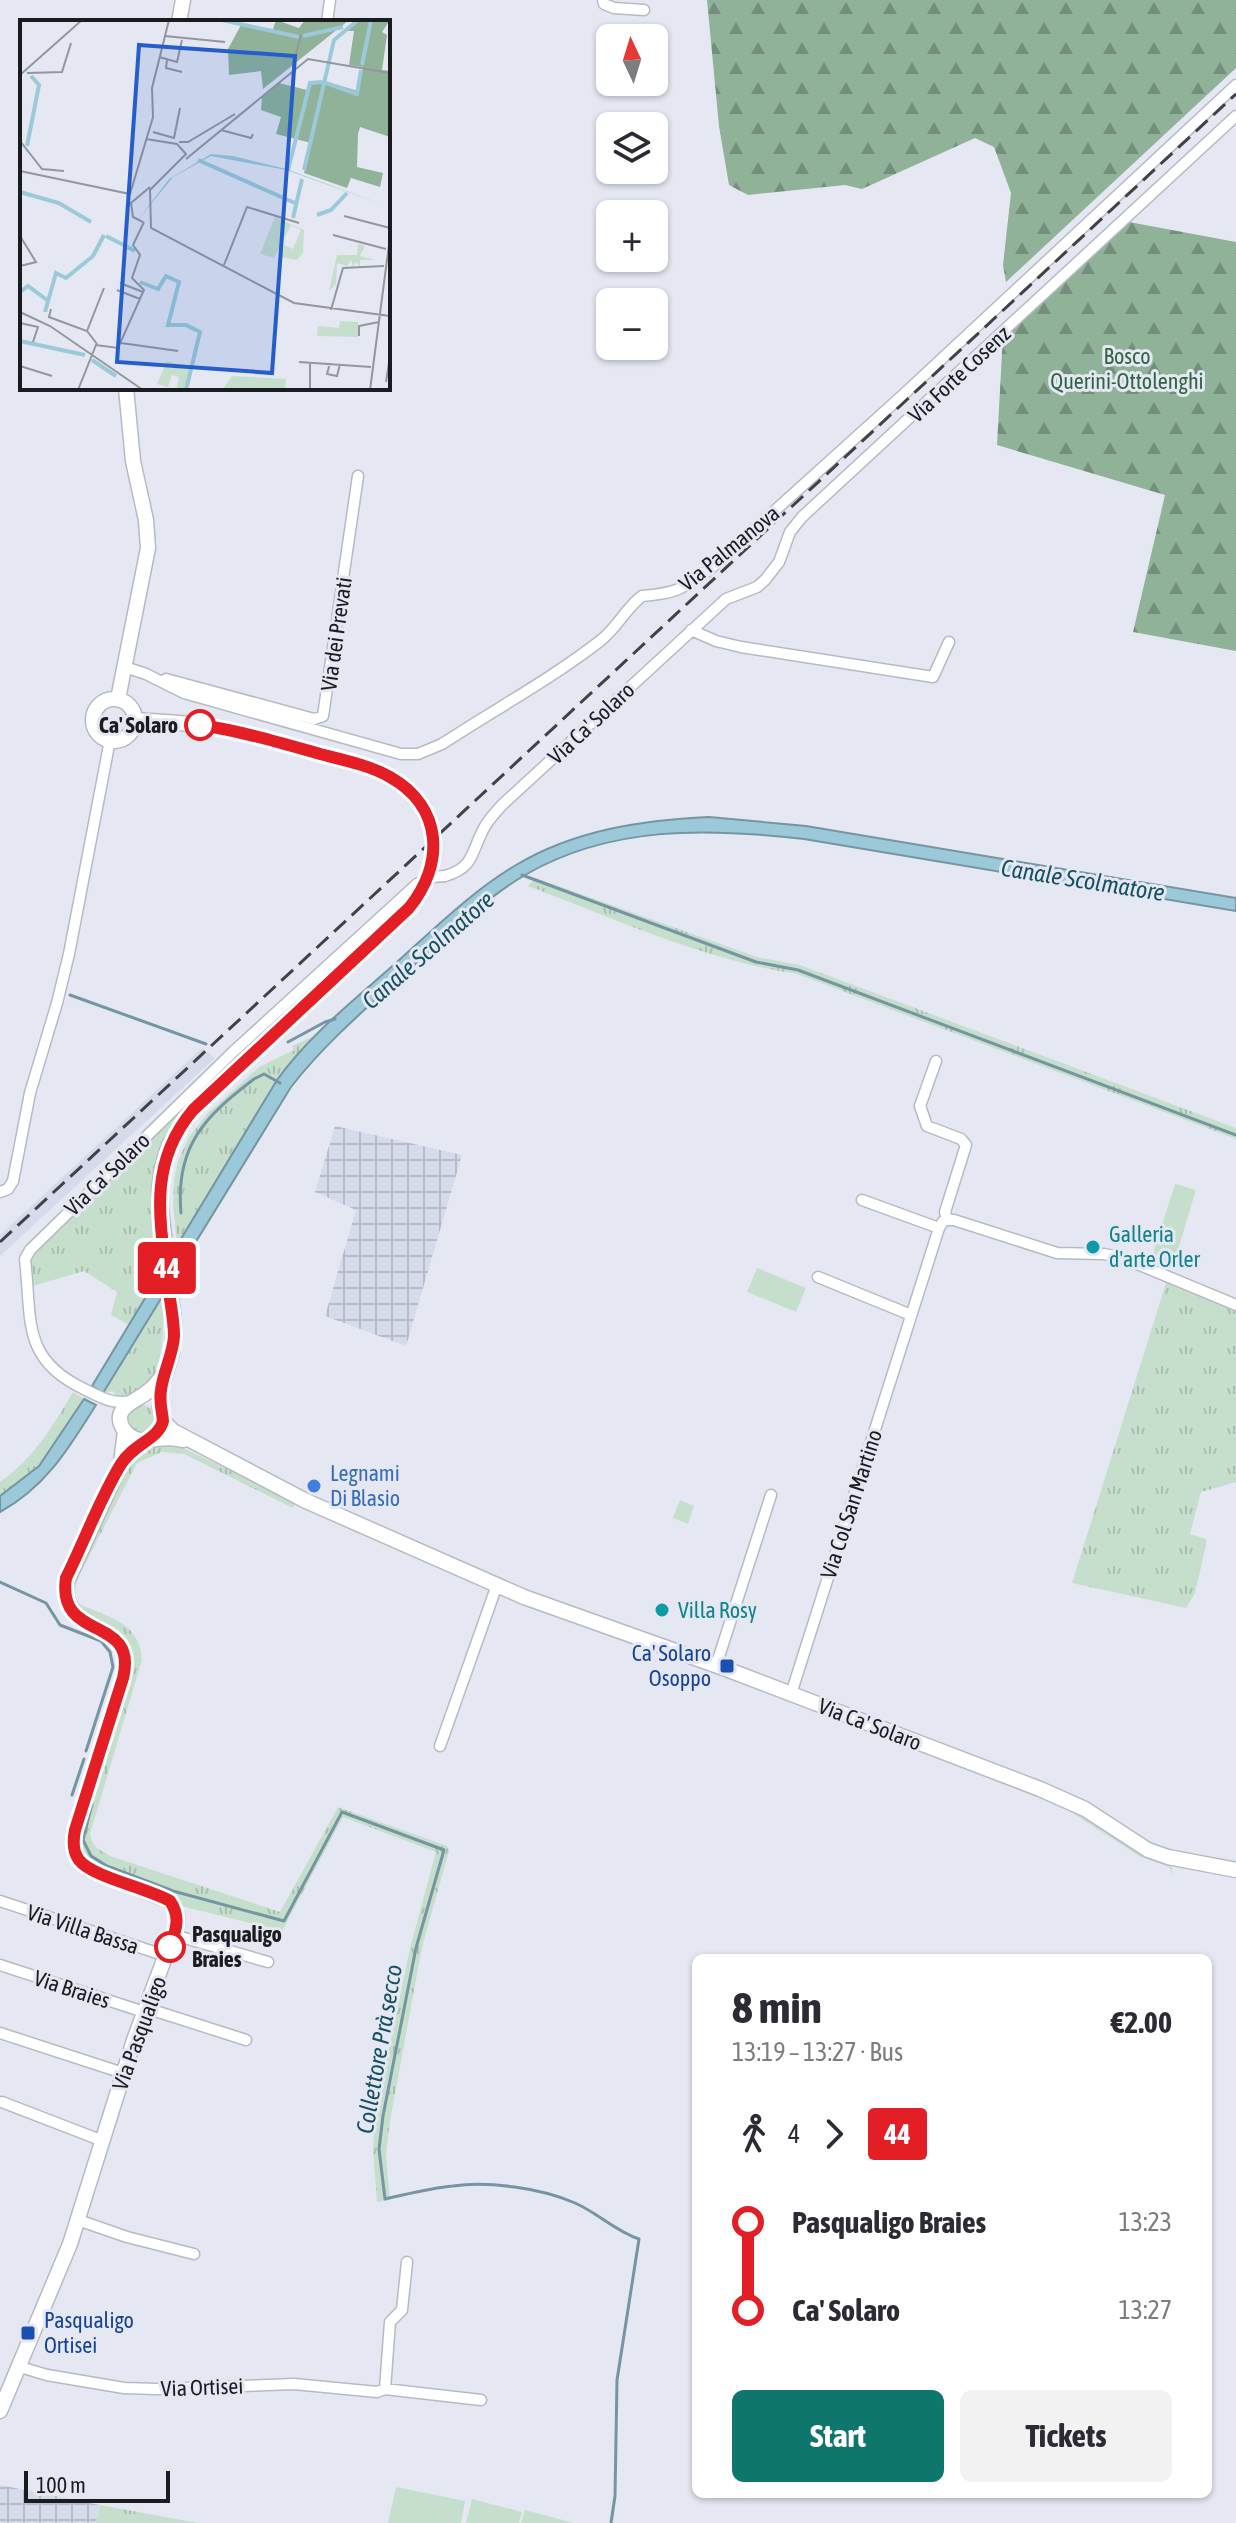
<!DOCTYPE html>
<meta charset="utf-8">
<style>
body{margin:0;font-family:"Asap Condensed",sans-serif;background:#f2f2f3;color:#2b2b33;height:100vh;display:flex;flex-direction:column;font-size:30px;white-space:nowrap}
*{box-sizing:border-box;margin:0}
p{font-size:26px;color:#7c7c81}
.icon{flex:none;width:44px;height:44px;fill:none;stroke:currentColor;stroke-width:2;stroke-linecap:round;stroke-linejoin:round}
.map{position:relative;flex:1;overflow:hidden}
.details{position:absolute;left:692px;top:1954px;width:520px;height:544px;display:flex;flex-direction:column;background:#fff;border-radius:12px;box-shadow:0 2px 6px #0004}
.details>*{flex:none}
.badge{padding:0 16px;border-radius:6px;font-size:28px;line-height:52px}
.needle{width:52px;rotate:356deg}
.controls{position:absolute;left:596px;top:24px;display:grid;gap:16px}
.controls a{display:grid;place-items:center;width:72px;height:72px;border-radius:12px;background:#fff;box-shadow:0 2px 6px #0004;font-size:40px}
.scale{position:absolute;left:24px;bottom:20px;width:146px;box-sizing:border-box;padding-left:8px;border:4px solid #1b1c20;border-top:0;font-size:22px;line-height:28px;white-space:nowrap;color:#1b1c20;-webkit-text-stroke:6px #e5e8f2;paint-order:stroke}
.map>.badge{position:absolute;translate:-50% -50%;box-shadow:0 0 0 4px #fff}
.legs{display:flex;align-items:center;gap:12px;height:88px;padding:0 40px;font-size:26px}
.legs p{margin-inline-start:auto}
.overview{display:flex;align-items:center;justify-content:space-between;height:136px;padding:0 40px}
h1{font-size:44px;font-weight:700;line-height:60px}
.action{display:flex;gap:16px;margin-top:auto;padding:16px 40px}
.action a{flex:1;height:92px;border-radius:12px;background:#0f766e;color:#fff;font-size:32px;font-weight:700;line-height:92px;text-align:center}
.action a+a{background:#f2f2f3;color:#2b2b33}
ul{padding:0 40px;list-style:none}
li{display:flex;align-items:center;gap:28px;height:88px;font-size:30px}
li i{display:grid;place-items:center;width:12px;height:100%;margin:0 10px;background:currentColor}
li i::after{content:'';width:20px;height:20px;margin:-10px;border:6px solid;border-radius:50%;background:#fff}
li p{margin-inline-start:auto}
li:first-child i{background:linear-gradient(#0000 50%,currentColor 0)}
li:last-child i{background:linear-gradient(currentColor 50%,#0000 0)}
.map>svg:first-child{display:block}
.built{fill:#d6dbec}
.industrial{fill:url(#industrial-grid)}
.grass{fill:url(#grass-tufts)}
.forest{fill:url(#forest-firs)}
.park{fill:#c6dfcc}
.water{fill:#9cc9d9;stroke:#7595a2;stroke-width:2}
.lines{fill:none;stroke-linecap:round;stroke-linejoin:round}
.stream{stroke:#7595a2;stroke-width:3}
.street-casing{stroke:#b7bac4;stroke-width:13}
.secondary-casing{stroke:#b7bac4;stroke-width:17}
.street{stroke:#fff;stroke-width:10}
.secondary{stroke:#fff;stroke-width:14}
.rail{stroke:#414247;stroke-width:3;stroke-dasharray:16 8;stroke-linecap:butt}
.street-bridge-casing{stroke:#b7bac4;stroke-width:13;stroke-linecap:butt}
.street-bridge{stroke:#fff;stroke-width:10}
.line-1-casing{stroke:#fff;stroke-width:18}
.line-1{stroke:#e31e24;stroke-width:12}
.stop-1-dot{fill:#fff;stroke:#e31e24;stroke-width:4}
.culture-dot{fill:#0f9aa8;stroke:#e5e8f2;stroke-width:3}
.shop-dot{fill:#3f7fe0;stroke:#e5e8f2;stroke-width:3}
.transit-dot{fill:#1a4fb4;stroke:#e5e8f2;stroke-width:3}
.labels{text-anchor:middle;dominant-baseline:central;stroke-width:6;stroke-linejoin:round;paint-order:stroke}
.park-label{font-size:22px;fill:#2f6541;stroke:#e5e8f2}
.street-label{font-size:22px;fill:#1b1c20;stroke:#e5e8f2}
.stop-label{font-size:22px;font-weight:bold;fill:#1b1c20;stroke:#e5e8f2;text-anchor:end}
.culture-label{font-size:22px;fill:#0d838f;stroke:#e5e8f2;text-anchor:start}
.shop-label{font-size:22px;fill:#366cbe;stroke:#e5e8f2;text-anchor:start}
.transit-label{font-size:22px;fill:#164399;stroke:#e5e8f2;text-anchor:end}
.water-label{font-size:24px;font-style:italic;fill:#155163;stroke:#e5e8f2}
.inset-river{fill:none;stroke:#9cc9d9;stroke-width:4}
.inset-road{fill:none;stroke:#94969e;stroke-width:2}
.view{fill:#255dca;fill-opacity:0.15;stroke:#255dca;stroke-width:4}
.inset-edge{fill:none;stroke:#1b1c20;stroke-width:4}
</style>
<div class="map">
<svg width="1236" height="2523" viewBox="0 0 1236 2523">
<defs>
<pattern id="industrial-grid" width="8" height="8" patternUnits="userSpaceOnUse" patternTransform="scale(2)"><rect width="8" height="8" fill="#d6dbec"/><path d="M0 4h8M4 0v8" fill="none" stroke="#b7bbca"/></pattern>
<pattern id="grass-tufts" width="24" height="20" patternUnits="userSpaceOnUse" patternTransform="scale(2)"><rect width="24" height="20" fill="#c6dfcc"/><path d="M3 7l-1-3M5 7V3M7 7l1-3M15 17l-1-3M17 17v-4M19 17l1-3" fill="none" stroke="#aabfaf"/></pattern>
<pattern id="forest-firs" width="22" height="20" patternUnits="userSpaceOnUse" patternTransform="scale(2)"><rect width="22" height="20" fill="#8fb298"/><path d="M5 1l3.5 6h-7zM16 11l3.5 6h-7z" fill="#74907c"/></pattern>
</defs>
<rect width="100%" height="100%" fill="#e5e8f2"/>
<path class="built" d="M202,1048L215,1058L0,1256V1235Z"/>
<path class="industrial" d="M335,1126L462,1155L406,1346L325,1316L356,1210L315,1192Z
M0,2485L100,2505L96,2523H0Z"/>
<path class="grass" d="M536,878L757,957L800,965L1236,1128V1139L797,974C704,960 615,919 528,886Z
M314,1036L308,1041L177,1247L173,1204L174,1180L178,1161L189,1137L208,1113L259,1067L294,1050L292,1046Z
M190,1101C161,1138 148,1174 154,1222C156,1238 161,1256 160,1272C159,1284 136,1313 129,1325L111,1315L117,1292L84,1271L33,1286L31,1260L43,1243Z
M1166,1283L1236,1312V1482L1201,1492L1190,1534L1206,1539V1545L1195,1593L1186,1608L1072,1583Z
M162,1298C165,1333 166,1398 116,1397L113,1391L103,1393Z
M73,1392L84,1399C60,1437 40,1473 0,1496V1482C34,1458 52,1427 73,1392Z
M128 1419a14 14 0 1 1 28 0a14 14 0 1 1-28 0Z
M175,1444L296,1502L293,1508L184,1454L162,1452L137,1463L76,1582C75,1592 74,1598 81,1605C111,1618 140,1623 142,1660L90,1834C92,1847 100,1850 110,1856L280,1912L338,1807L447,1846L449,1851L422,1947L390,2121L386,2155L390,2200L377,2202L373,2150L375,2116L410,1948L436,1852L343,1817L282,1931L181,1906L172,1895L92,1864L82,1854L78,1839L131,1658C129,1623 89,1631 76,1606C73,1600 72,1592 71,1586L127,1462C141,1445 155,1445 175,1444Z
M1045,1795L1171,1863L1173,1875L1169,1867L1139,1856L1068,1810L1040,1798Z
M100,2505L198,2523H96Z"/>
<path class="forest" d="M707,0H1236V68L1006,282L1003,265L1011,193L994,147L975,138L862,189L845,185L748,195L729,185L719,126Z
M1129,222L1236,242V651L1133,632L1165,495L997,445L1003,335Z"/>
<path class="park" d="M1175,1184L1196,1190L1173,1266L1151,1259Z
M757,1268L806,1288L796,1312L747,1292Z
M680,1500L694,1506L688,1524L673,1518Z
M396,2487L465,2501L461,2523H388Z
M472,2499L522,2512L519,2523H466Z
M525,2510L574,2523H521Z"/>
<path class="water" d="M709,817L806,826L1236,898V911L804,839C708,828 611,825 525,875C483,900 448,935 412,967C370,1005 326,1042 291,1087L103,1393L92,1386L277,1080C308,1037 349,1004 389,969C430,933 469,893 516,865C575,830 642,820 709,817Z
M84,1399L96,1405C69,1448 46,1487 0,1512V1496L39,1466Z"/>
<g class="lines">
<path class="stream" d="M522,875L756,962L798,970L1236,1135
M70,995L206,1044
M288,1042L325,1022L335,1019
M181,1213C175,1147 204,1117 254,1079L264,1074L280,1083
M0,1582L46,1603L60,1625L101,1641L110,1652L113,1667L86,1751
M72,1795L84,1759
M92,1804L83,1840L91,1856L107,1866L173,1891L284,1921L342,1812L444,1850L416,1948L383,2116L379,2149L385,2199C408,2194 430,2188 453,2186C489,2181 541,2188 575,2203C598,2213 615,2231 639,2239L617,2380L615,2496L611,2523"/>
<defs>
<path id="street" d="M603,0L604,4L614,8L644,10
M327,22L330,0
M691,630L716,641L741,647L933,677L949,642
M125,667L146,674L184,693L401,754H418L442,744C494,710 551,679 600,641C617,628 625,609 642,596C677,593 680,590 709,570L904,394L1236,85
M166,679L314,719L323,716L358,476
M445,876C473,868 471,854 482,832C486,822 494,814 502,805L726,599L757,587L765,580L779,562L790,532L802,517L1236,116
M936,1061L920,1106L927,1126L961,1139L966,1145L945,1212L947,1219
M0,1192L8,1189L13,1181L30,1093L57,1003L69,954L110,740
M862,1200L939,1228
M818,1277L911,1315
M131,1401C113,1405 100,1397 84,1389C21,1359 32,1320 25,1259L30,1250L234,1051L417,884
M716,1666L771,1495
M791,1694L939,1228L944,1220H954L1057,1253L1104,1254L1123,1258L1236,1305
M440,1746L497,1585
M0,1901L166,1956
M174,1935L268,1962
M0,1965L144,2012
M146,2008L246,2040
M0,2033L123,2073
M2,2102L103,2141
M78,2220L127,2237L194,2254
M20,2367L47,2375L124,2388L157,2389L294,2384L377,2392L385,2389L481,2400
M385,2389L390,2322L402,2310L407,2262"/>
<path id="secondary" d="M179,22L183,0
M118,699L148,548L146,520L133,461L126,388
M93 720a21 21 0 1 1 42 0a21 21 0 1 1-42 0Z
M135,720C162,722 188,723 215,727C251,733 286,745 321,754C344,761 370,765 391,778C443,808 445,865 409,908L193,1110L169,1145L162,1167L159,1191L174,1323L172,1353L162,1385L160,1407L163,1421L173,1431L306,1501L524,1597L726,1669L1040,1789L1085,1809L1148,1850L1168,1857L1236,1870
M163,1375C158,1382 153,1388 146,1393C135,1402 110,1408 124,1430C128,1435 134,1439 140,1440C155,1441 166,1435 183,1440
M0,2411L70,2244L134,2040L177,1925V1916L170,1901L89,1869C75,1859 71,1847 75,1830L123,1678C138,1617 66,1641 65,1586L121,1463L125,1431"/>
</defs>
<use href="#street" class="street-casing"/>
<use href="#secondary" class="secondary-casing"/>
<use href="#street" class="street"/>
<use href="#secondary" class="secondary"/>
<path class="rail" d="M0,1242L1236,94"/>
<defs>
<path id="street-bridge" d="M417,884L432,877L445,876"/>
</defs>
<use href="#street-bridge" class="street-bridge-casing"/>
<use href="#street-bridge" class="street-bridge"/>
</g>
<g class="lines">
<defs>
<path id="line-1" d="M170,1947C176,1930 181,1917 170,1901C148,1888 92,1877 79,1860C72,1851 73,1840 75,1830L123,1678C139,1614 56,1643 66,1578C84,1542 100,1498 121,1464C133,1444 159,1439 163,1421C162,1410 159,1402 161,1390C163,1372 173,1355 174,1336C174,1324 172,1312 170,1299C162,1230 144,1168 193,1110L409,908C445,864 443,807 390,777C369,765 343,760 320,754C281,743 241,731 200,725"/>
</defs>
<use href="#line-1" class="line-1-casing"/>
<use href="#line-1" class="line-1"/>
</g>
<g class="stop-1-dot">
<circle cx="200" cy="725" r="14"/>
<circle cx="170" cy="1947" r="14"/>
</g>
<g class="culture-dot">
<circle cx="1093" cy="1247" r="8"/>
<circle cx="662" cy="1610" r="8"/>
</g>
<circle class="shop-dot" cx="314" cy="1486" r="8"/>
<g class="transit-dot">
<rect x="719" y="1658" width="16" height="16" rx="4"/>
<rect x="20" y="2325" width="16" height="16" rx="4"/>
</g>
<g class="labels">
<g class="park-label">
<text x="1127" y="356">Bosco<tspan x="1127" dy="25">Querini-Ottolenghi</tspan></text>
</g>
<g class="street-label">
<text transform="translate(959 374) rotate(-43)">Via Forte Cosenz</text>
<text transform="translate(729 548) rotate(-39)">Via Palmanova</text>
<text transform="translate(336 634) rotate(-82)">Via dei Prevati</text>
<text transform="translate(591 723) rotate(-43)">Via Ca' Solaro</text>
<text transform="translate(107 1174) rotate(-44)">Via Ca' Solaro</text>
<text transform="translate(851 1504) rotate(-72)">Via Col San Martino</text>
<text transform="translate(870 1724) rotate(21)">Via Ca' Solaro</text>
<text transform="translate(83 1929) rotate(18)">Via Villa Bassa</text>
<text transform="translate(72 1989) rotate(18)">Via Braies</text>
<text transform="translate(139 2033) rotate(-70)">Via Pasqualigo</text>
<text transform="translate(202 2387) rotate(-2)">Via Ortisei</text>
</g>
<g class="stop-label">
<text x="178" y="725">Ca' Solaro</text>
<text x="192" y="1934" text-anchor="start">Pasqualigo<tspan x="192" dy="25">Braies</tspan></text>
</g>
<g class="culture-label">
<text x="1109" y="1234">Galleria<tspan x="1109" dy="25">d'arte Orler</tspan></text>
<text x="678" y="1610">Villa Rosy</text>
</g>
<g class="shop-label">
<text x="330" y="1473">Legnami<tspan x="330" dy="25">Di Blasio</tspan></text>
</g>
<g class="transit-label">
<text x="711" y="1653">Ca' Solaro<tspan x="711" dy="25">Osoppo</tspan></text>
<text x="44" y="2320" text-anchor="start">Pasqualigo<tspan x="44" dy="25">Ortisei</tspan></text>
</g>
<g class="water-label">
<text transform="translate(1083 880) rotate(9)">Canale Scolmatore</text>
<text transform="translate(428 950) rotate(-41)">Canale Scolmatore</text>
<text transform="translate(379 2049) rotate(-80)">Collettore Prà secco</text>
</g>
</g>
<g transform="translate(20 20)">
<rect width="370" height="370" fill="#e5e8f2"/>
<path d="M255,197L284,210L283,233L277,240L262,237L264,225L273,229L281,210L271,205L254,238L240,234ZM338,224L345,226L340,236L354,240H340V247L336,242L333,247L331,240L327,246L317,243L316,264L309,271L317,235H337Z" fill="#c6dfcc"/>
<path d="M256,0L279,8L285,0H329L243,69L241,51L209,55L208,29L221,5L253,9ZM339,0H370L362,12L367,15L362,50L370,51V117L340,107L338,114L337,147L363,153L360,167L331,158L327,168L284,153L291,123L256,114L261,97L241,90L242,76L259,63L287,70L290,63H311L338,71L343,47L329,45L334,11H326Z" fill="#8fb298"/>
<path d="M320,301L338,302V317L297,316L298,306L319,308Z" fill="#c6dfcc"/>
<path d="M147,341L173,349L164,370H156L159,357L152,355L148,367L137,364ZM212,356L266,359L265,370H202Z" fill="#c6dfcc"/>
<path d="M191,134L213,136L266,149L370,187L266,150L191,136L153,157L118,200L149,159Z" fill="#9cc9d9"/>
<path class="inset-river" d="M202,0L279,17M283,16L323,7M342,45L351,0M306,63L337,74L341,50M7,126L19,65L11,56M178,140L275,183M268,150L290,63L303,62M284,150L314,20L338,0M0,172L39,183L71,202M297,195L311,190L327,173M273,198L282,159M86,216L115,231M120,262L138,269L146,256L159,262L148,305H166L180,312L166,370M0,272L8,266L27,280M25,292L36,253L46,258L73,236L84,215M0,321L65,335M72,340L96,356"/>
<path class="inset-road" d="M145,16L205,22M139,37L157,42L162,20M147,40L146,48L162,52M273,47L281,14M7,53L42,52L51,23M0,55L62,0M201,110L231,118L233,114M133,112L154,118L160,88M126,119L157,124L166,134L130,170L131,208L274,283L370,296M0,121L22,149L44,151M159,122H168L215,94M166,139L288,39L370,53M0,151L110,174L133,97L132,68L149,0M324,196L370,208M123,202L113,197L111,183L130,167M313,215L366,229M0,216L16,242L0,246M204,245L227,187L279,203M100,263L123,272M97,270L120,279M31,289L29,297L67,311L77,324M311,290L323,248L364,246M0,292L30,306L123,370M0,303L18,307L13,322M67,311L84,268M339,316V306L359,302M101,323L158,331M279,342L351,347M310,343L307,354L317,356L320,344M290,344V370M0,346L32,356M366,362L370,336M58,370L76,325L98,328L124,270L112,258L120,235L113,225L124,202M350,370L370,217"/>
<path class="view" d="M119,25L275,36L252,353L97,342Z"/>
<rect width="370" height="370" class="inset-edge"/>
</g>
</svg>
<div class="controls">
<a><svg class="needle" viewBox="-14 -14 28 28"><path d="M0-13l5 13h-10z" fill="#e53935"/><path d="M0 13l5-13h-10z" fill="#7c7c81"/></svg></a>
<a><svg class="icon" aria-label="layers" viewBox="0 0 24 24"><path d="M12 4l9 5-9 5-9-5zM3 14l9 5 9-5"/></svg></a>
<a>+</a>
<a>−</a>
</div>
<div class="scale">100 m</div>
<b class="badge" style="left:167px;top:1268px;background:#e31e24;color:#fff">44</b>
<section class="details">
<div class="overview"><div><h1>8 min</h1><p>13:19 – 13:27 · Bus</p></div><b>€2.00</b></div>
<div class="legs"><svg class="icon" aria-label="walk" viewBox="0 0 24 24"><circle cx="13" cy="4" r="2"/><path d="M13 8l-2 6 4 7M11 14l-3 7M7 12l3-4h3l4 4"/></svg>4<svg class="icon" aria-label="forward" viewBox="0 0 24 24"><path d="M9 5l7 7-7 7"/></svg><b class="badge" style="background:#e31e24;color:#fff">44</b></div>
<ul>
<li><i style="color:#e31e24"></i><b>Pasqualigo Braies</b><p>13:23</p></li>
<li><i style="color:#e31e24"></i><b>Ca' Solaro</b><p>13:27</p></li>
</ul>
<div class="action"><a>Start</a><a>Tickets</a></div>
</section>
</div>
